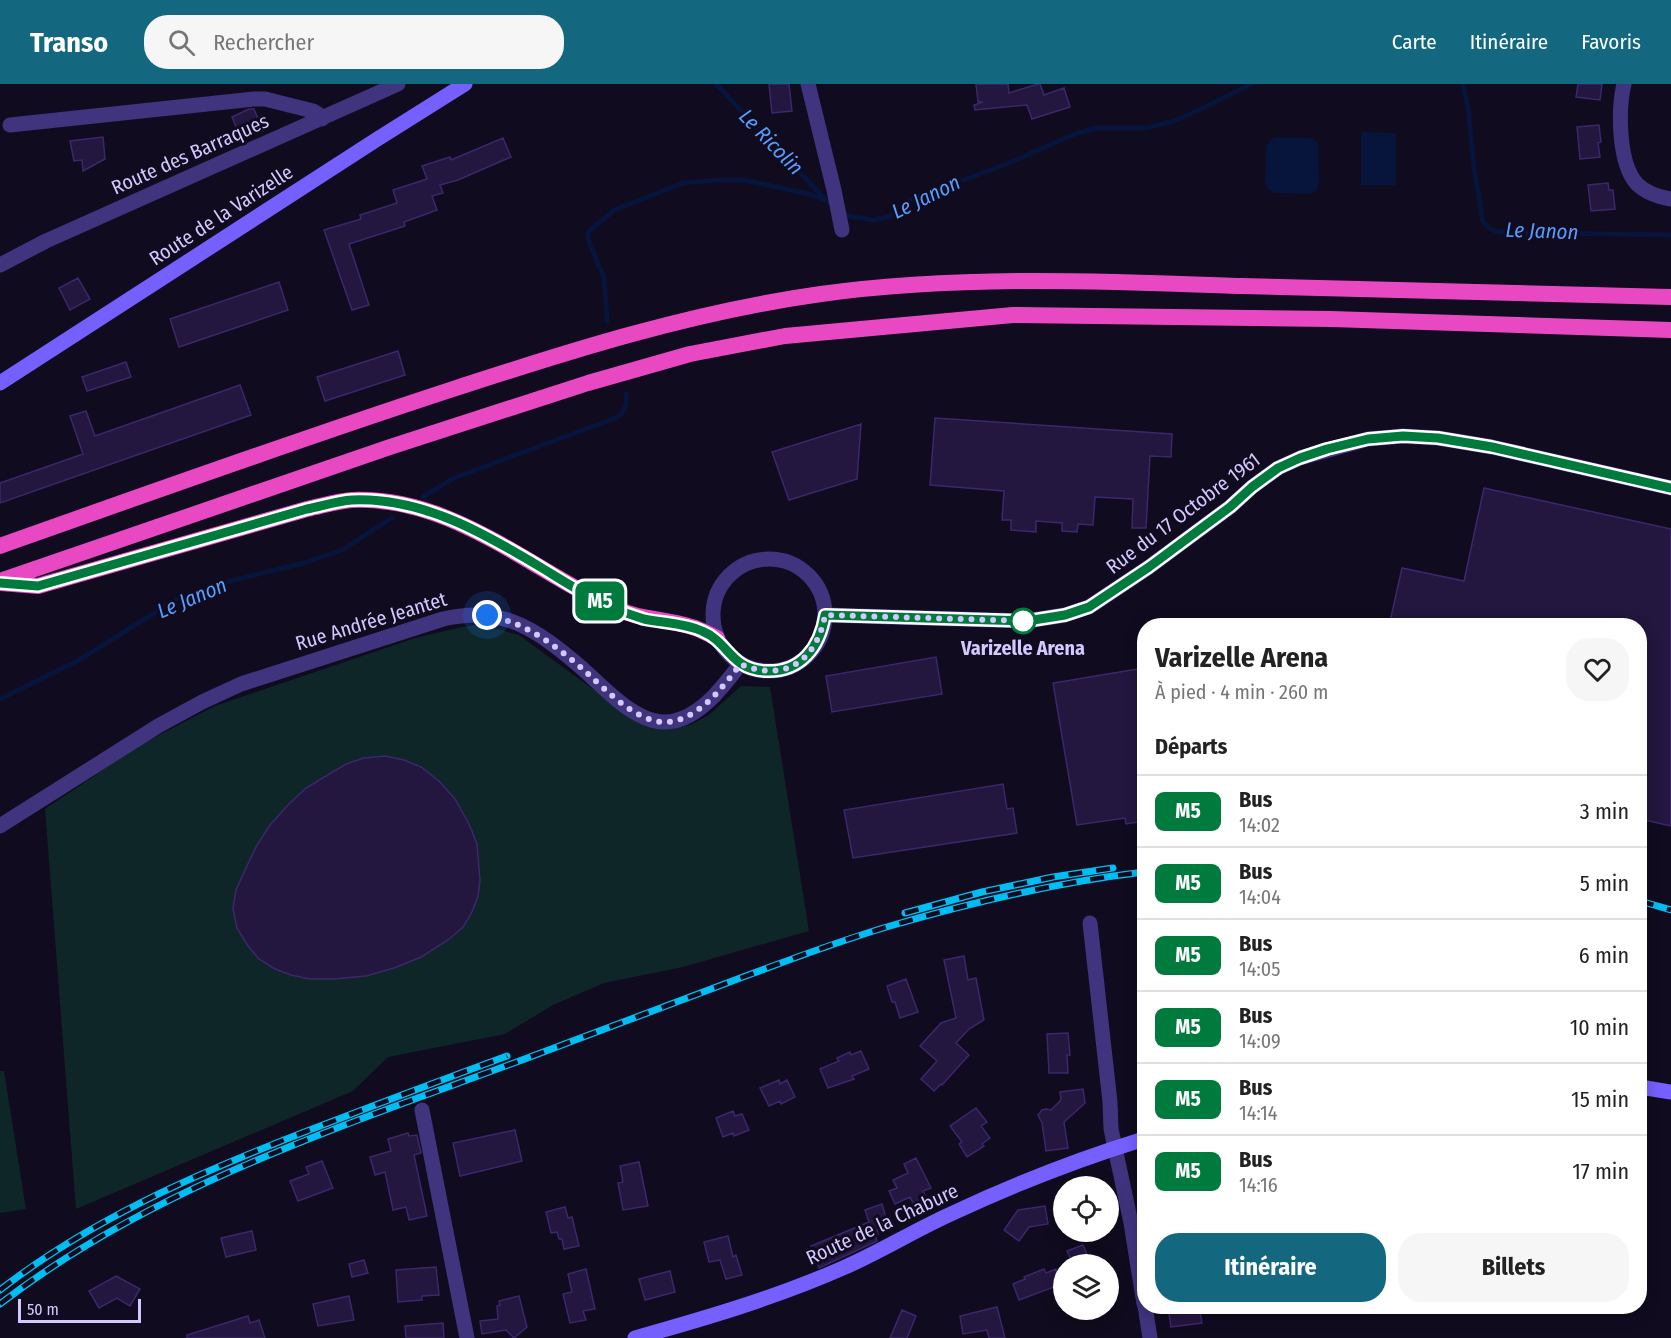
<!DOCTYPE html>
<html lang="fr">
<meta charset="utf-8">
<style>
body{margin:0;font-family:"Fira Sans Condensed",sans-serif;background:#f6f6f6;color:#222;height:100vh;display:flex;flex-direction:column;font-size:22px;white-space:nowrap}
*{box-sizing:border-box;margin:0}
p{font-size:20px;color:#767676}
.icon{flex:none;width:33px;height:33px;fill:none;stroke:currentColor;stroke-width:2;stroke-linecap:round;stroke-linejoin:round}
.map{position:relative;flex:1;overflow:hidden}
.drawer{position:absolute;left:1137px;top:534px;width:510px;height:696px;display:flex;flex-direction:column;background:#fff;border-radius:24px;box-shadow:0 3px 15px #0003}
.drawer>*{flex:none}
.badge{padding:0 12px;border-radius:9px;font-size:21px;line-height:39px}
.buttons{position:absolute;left:1053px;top:1092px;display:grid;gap:12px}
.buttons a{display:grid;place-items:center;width:66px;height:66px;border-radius:50%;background:#fff;box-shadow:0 3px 15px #0003;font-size:30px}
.scale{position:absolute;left:18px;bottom:15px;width:123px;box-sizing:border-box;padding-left:6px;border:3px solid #d4c8ff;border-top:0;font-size:16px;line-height:21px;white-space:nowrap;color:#d4c8ff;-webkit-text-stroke:4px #100b1e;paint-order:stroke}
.you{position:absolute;width:30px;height:30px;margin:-15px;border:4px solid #fff;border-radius:50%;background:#1a73e8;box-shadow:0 0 0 9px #1a73e833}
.map>.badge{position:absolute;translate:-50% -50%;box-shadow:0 0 0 3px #fff}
h2{padding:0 18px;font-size:22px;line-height:54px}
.round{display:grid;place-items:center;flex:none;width:63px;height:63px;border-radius:24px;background:#f6f6f6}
.overview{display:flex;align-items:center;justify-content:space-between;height:102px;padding:0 18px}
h1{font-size:28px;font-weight:700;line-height:45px}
.button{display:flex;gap:12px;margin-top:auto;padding:12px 18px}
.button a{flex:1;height:69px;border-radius:24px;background:#136880;color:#fff;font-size:24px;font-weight:700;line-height:69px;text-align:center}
.button a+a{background:#f6f6f6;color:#222}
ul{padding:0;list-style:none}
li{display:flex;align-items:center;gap:18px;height:72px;padding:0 18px;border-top:2px solid #e0e0e0}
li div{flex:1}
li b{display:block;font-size:22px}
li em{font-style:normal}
li .badge{min-width:66px;font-weight:700;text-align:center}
header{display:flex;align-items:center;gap:36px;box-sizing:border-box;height:84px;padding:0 30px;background:#136880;color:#fff}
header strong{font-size:28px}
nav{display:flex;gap:33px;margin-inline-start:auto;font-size:21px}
.search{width:420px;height:54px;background:#f6f6f6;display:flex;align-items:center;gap:15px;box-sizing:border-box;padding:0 21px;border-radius:24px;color:#767676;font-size:22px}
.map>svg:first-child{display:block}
.green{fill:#0e2628}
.water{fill:#07143b}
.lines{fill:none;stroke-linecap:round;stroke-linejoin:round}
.stream{stroke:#07143b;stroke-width:5}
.building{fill:#23163f;stroke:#3d276c;stroke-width:1.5}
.minor{stroke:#40347f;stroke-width:15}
.secondary{stroke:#755fff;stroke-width:15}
.trunk{stroke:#e849c3;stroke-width:16}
.rail-casing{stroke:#00bef3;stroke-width:7}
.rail{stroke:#100b1e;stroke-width:4.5;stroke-dasharray:14;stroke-linecap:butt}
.line-casing{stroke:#fff;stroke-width:14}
.line{stroke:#007b3d;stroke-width:9}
.walk{stroke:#d4c8ff;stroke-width:6;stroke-dasharray:0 10.8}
.stop-dot{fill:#fff;stroke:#007b3d;stroke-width:3}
.labels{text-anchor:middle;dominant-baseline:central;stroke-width:6;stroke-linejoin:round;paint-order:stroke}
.street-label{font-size:20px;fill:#d4c8ff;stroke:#100b1e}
.stop-label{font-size:20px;font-weight:bold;fill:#d4c8ff;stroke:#100b1e}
.water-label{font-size:21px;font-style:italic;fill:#569dff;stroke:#100b1e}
</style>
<header>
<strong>Transo</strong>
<div class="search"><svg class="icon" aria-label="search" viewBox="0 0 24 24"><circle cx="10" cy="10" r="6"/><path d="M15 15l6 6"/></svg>Rechercher</div>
<nav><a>Carte</a><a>Itinéraire</a><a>Favoris</a></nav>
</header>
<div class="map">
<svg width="1671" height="1254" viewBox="0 0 1671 1254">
<rect width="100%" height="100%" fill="#100b1e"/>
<path class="green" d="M477,541L501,546L519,551L623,627L671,645L690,641L709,631L741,602L770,603L809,847L683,883L604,899L553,921L505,950L388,973L353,1007L76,1125L45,725L140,661L215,622L415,554L462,543Z
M0,987H4L26,1125L0,1129Z"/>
<path class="water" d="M1361,48L1396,49V101H1361Z
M1276,53L1310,54L1315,56L1318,59L1319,100C1317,106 1315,108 1310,110L1274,109L1267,104L1265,99L1266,63L1271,55Z"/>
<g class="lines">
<path class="stream" d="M716,0L826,116
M1463,0L1468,24L1474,84L1483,138L1490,145L1498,148L1671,151
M842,127L849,132L873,136L889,133L910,116L1007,80L1072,51L1096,44H1146L1174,37L1201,25L1251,0
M607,237L604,194L588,155V148L614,126L683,99L717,96H744L809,110L827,117L834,122
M423,413L454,394L618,333C626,325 627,321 626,310
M0,615L77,577L176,516L222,499L304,479L342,466L392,434"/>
</g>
<path class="building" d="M769,0H789L792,27L772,29Z
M976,0H1008L1009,9L1038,0H1040L1044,11L1064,4L1070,23L1032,35L1027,21L975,26L974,21L983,18H978Z
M1578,0H1602L1600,16L1576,13Z
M249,25H254L263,47L241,55L232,33Z
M1599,41L1601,58L1598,59L1600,73L1580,75L1577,43Z
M103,53L105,75L83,87L82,76L74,77L70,57Z
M503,54L511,73L458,96L440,101L443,109L432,112L437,126L404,138L405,142L349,160L369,221L352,226L324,146L361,135L360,131L397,119L393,106L427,95L422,82L450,73L451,76Z
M1608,99L1609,106H1613L1615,125L1591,127L1588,101Z
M78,194L90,215L70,226L59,204Z
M279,198L288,226L179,263L170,235Z
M398,267L405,291L325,317L317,293Z
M126,278L131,293L87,307L82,293Z
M240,301L251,331L0,419V399L83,370L70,332L86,327L95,352Z
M935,334L1172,350L1171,373L1150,372L1146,444H1132L1133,415L1095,413L1093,441L1078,440L1077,448L1062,447V439L1036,437V448L1011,446V436H1002L1004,407L930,401Z
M861,340L857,395L789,416L772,368Z
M1484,404L1671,445V742L1640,735V542H1389L1402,484L1464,497Z
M936,573L942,610L832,628L826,592Z
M1144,584V737L1126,740L1125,734L1077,741L1053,599Z
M385,672L404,676L421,683L439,697L455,715L469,740L477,760L480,796L478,812L472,828L463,843L448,856L421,873L394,884L366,892L334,895H310L291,891L275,885L259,875L248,862L237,844L233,825L236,806L246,784L257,761L270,741L288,721L306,704L346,680L364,674Z
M1003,700L1007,725L1013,724L1017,749L853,774L844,726Z
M964,872L968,896L976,894L984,936L969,945L956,959L969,971L942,1001L941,1000L934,1007L921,995L937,977L920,962L941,939L956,934L944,876Z
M906,895L918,928L900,934L895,918H892L887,902Z
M1068,949L1070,971H1067L1068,989H1049L1047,950Z
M861,967L869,985L852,992L854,995L828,1004L820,985L839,977L837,974L850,968L851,971Z
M779,996L780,1000L787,996L795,1013L781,1020L780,1017L769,1022L760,1004Z
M1083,1005L1085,1019L1064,1038L1068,1064L1046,1067L1042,1039L1038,1031L1042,1026L1046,1025L1051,1026L1061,1016L1060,1008Z
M976,1024L987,1038L981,1042L990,1054L982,1060L984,1062L967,1073L959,1060L962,1058L950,1042Z
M733,1027L735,1032L742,1030L749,1046L734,1052L733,1049L723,1053L716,1034Z
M515,1046L522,1077L460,1092L453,1059Z
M408,1049L409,1052L417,1051L421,1069L414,1071L427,1132L409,1136L406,1123L393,1126L385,1088L375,1091L370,1073L391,1067L388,1055Z
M916,1074L931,1104L923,1107L926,1113L913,1119L910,1113L895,1120L889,1107L897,1104L893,1096L908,1089L904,1080Z
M322,1077L333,1104L298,1117L290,1097L309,1090L306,1083Z
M639,1078L648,1122L623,1126L618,1099L623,1098L620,1082Z
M882,1120L888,1141L877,1146L878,1150L875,1151L877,1157L819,1184L811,1162L869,1138L865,1126Z
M1045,1122L1048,1140L1029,1143L1019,1157L1004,1146L1018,1126Z
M565,1123L568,1134L572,1133L579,1162L564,1165L562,1155H559L557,1148L551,1149L546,1128Z
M252,1147L256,1166L226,1173L221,1154Z
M728,1152L733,1173L736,1171L742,1191L726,1195L720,1176L709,1178L704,1158Z
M1083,1161L1091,1180H1073L1067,1167Z
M364,1176L368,1189L352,1193L349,1180Z
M436,1183L439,1211L422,1212V1216L398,1218L396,1186Z
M586,1185L595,1225L583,1227L586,1236L570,1239L563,1210L572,1208L568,1190Z
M1044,1185L1046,1189L1056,1185L1059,1201L1019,1216L1013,1200L1025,1195L1024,1193Z
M670,1187L675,1208L645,1216L639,1195Z
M116,1192L140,1205L130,1222L117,1214L99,1224L89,1207Z
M349,1212L354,1236L318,1242L313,1220Z
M519,1212L527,1243L514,1254L506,1246L482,1250L480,1237L498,1235L497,1222L500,1221L499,1217Z
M1168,1222H1199L1202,1239L1171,1243Z
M997,1223L1005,1254H989L987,1246L963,1250L960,1232Z
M902,1226L916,1232L907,1254H890Z
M248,1232L250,1239L259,1236L265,1254H187V1251Z
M443,1239L444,1254H406L405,1242Z"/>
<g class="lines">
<path class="minor" d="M808,0L834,106L842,146
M1624,0C1618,26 1618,79 1637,100C1646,109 1659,113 1671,115
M10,41L254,15H265L313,27L318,30L322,35
M0,181L46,157L398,0
M713 531a56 56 0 1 1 112 0a56 56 0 1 1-112 0Z
M825,531L1027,537L1065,531L1089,523L1149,483L1230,423L1252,403L1278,384L1300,374L1368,355L1403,352L1438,354L1492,363L1671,404
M0,742L158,642L202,618L241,600L443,535C468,530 487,529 511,537C537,546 562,567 583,585C604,604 633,636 662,638C683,639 700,626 714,612C723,602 732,592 740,580
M1090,839L1110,1018L1111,1045L1131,1139L1144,1220
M422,1026L467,1254
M1145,1222L1150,1254"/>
<path class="secondary" d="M0,299L379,54L465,0
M1640,1003L1671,1008
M635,1254C706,1234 775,1214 843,1184C880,1168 915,1146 953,1129C1015,1100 1079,1075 1144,1055"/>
<path class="trunk" d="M0,462C149,409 297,356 447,307C569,267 692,228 821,210C960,191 1101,197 1241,202C1385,206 1528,209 1671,213
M0,497L390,363L588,299L690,270L785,252L1013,231L1331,235L1671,246
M1,499L38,502L307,425C322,422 337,417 352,416C451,412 527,483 612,523C639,536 664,534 692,543C700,545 708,550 717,554"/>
<defs>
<path id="rail" d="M1640,817L1671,826
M905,829L982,808L1053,793L1113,784
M0,1206C99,1129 219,1080 336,1036C393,1014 450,993 507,972
M0,1220C156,1100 347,1041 530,973C596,948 661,924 727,899C781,879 835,858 890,842C973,818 1059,798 1144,788"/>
</defs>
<use href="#rail" class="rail-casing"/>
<use href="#rail" class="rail"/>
</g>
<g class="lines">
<defs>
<path id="line" d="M0,499L38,502L307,425C322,422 337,417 352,416C422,413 484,449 542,484C565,498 589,514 614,524C623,528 634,532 644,535C664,539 684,539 702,547C729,558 730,585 765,587C801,589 820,563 825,531L1027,537L1065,531L1089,523L1149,483L1230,423L1252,403L1278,384L1300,374L1327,365L1368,355L1403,352L1438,354L1492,363L1671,404"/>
</defs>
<use href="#line" class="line-casing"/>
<use href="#line" class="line"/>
<path class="walk" d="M487,531C504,535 519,540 534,549C553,560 570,574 586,588C606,606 633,635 662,638C682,639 700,626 714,612C723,602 732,592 740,580C784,599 817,577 825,531L1027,537H1023"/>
</g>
<circle class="stop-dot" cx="1023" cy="537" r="12"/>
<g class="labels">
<g class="street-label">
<text transform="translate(190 70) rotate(-24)">Route des Barraques</text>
<text transform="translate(221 131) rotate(-33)">Route de la Varizelle</text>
<text transform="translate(1183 429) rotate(-37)">Rue du 17 Octobre 1961</text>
<text transform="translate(371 537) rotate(-17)">Rue Andrée Jeantet</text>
<text transform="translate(882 1140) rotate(-25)">Route de la Chabure</text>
</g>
<g class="stop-label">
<text x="1023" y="564">Varizelle Arena</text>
</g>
<g class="water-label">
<text transform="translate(771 58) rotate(46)">Le Ricolin</text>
<text transform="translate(926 113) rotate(-26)">Le Janon</text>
<text transform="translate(1542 147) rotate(2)">Le Janon</text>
<text transform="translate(192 514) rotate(-23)">Le Janon</text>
</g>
</g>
</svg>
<div class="buttons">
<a><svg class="icon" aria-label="locate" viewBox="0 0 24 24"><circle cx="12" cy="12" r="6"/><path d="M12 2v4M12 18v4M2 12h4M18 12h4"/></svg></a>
<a><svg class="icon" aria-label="layers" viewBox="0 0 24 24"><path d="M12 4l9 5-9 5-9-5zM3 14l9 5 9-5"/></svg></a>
</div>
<div class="scale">50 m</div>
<div class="you" style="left:487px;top:531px"></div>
<b class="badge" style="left:600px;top:517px;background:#007b3d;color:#fff">M5</b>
<section class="drawer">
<div class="overview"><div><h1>Varizelle Arena</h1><p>À pied · 4 min · 260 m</p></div><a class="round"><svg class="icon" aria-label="heart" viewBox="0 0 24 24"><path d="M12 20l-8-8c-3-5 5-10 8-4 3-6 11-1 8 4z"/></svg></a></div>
<h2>Départs</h2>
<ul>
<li><span class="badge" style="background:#007b3d;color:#fff">M5</span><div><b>Bus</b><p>14:02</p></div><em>3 min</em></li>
<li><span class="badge" style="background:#007b3d;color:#fff">M5</span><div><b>Bus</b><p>14:04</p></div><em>5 min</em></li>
<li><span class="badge" style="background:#007b3d;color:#fff">M5</span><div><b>Bus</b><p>14:05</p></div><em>6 min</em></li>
<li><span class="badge" style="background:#007b3d;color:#fff">M5</span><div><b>Bus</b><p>14:09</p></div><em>10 min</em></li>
<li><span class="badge" style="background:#007b3d;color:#fff">M5</span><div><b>Bus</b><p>14:14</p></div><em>15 min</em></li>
<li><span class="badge" style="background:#007b3d;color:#fff">M5</span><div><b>Bus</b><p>14:16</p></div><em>17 min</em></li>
</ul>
<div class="button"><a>Itinéraire</a><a>Billets</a></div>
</section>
</div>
